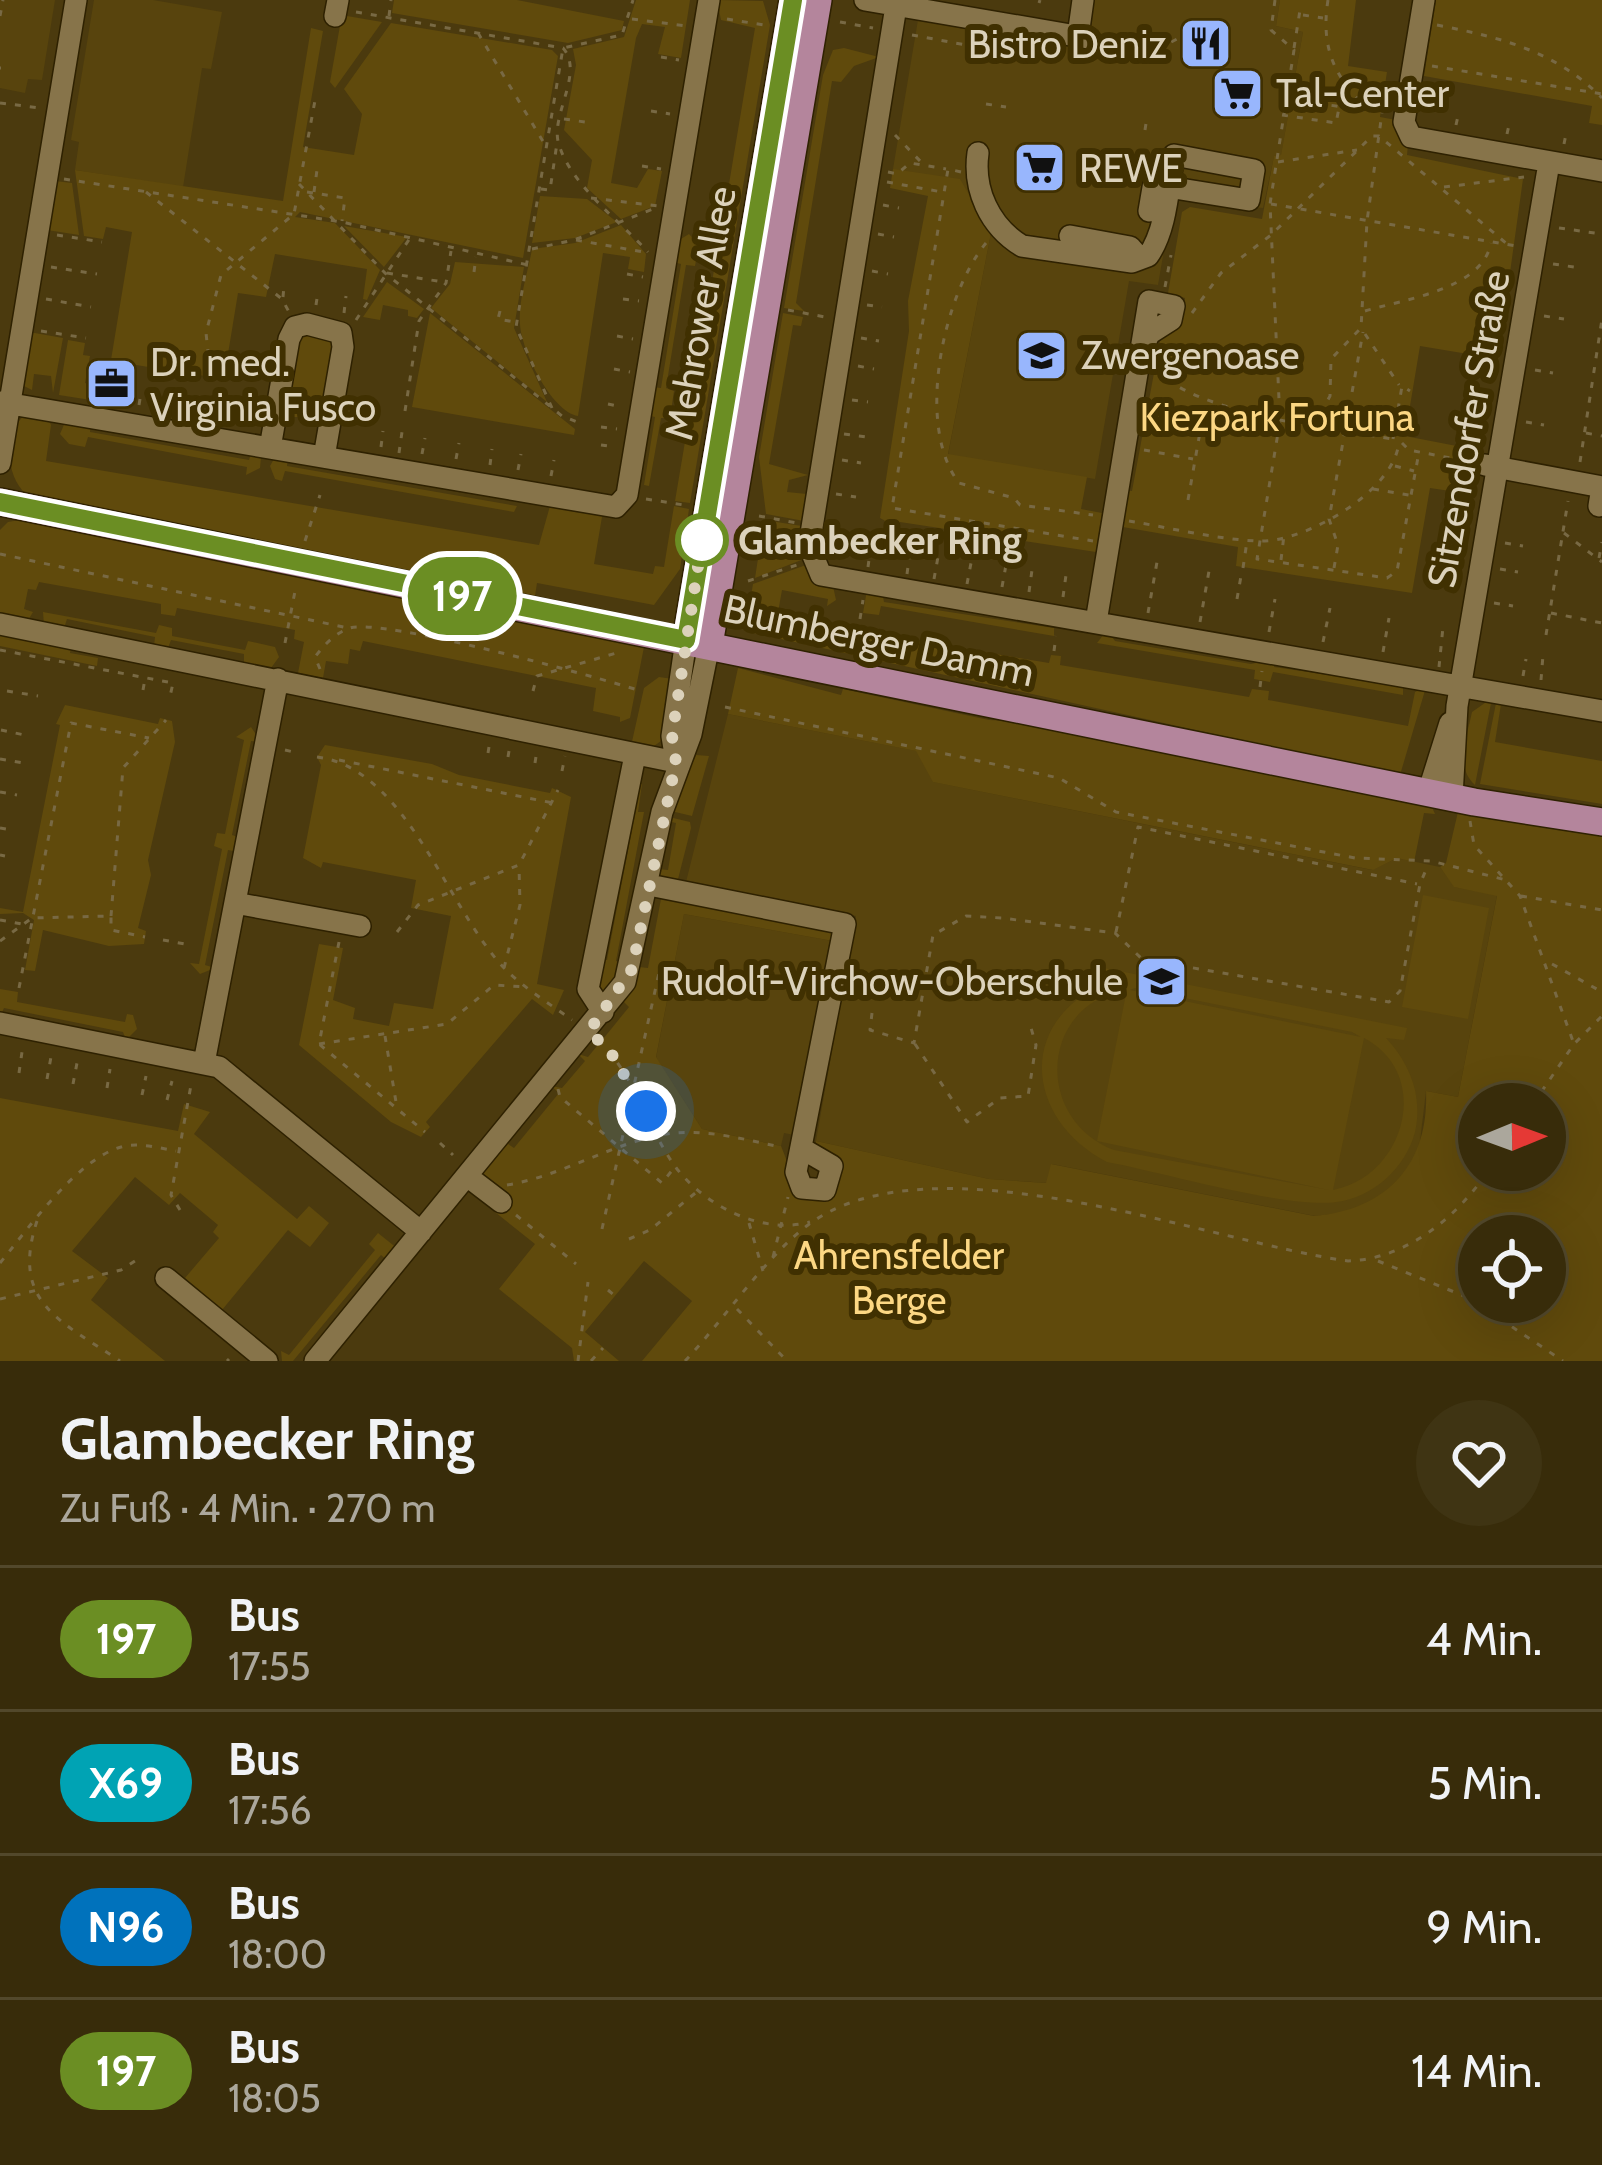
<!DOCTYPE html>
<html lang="de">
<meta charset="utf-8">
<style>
body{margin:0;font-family:Cabin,sans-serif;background:#3f3413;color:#f1f3f6;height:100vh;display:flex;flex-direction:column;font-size:45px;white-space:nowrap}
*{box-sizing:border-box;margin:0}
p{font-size:39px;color:#aba79c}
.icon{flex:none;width:66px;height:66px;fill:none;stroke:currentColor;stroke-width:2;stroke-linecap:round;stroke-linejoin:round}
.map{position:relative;height:1361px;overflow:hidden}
.drawer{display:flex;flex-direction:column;background:#382c0a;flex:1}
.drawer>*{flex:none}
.badge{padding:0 24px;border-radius:39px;font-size:42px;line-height:78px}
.needle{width:78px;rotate:89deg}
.controls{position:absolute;left:1458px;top:1083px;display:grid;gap:24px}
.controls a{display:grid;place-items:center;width:108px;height:108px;border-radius:50%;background:#382c0a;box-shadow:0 12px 48px #0002,0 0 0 3px #52482b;font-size:60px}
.you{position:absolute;width:60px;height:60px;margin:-30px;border:9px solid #fff;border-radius:50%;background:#1a73e8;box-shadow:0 0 0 18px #1a73e833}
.map>.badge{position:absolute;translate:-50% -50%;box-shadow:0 0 0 6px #fff}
.round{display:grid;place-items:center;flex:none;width:126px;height:126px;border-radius:63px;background:#3f3413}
.overview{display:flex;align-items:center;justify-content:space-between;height:204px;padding:0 60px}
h1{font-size:57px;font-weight:700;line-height:90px}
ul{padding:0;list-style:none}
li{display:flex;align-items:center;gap:36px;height:144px;padding:0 60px;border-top:3px solid #52482b}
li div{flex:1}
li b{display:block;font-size:45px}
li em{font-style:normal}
li .badge{min-width:132px;font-weight:700;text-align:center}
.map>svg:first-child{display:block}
.built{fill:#58440d}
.green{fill:#604a0c;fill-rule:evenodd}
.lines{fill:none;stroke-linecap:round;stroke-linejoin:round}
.minor-casing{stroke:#2e2101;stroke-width:24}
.major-casing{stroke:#2e2101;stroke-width:30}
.path{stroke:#786944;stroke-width:3;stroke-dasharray:6 9;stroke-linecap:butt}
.minor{stroke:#87744a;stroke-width:21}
.major{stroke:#b4859c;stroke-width:27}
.line-casing{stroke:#fff;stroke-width:27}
.line{stroke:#6b8e23;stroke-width:18}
.walk{stroke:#dcd2bb;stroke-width:12;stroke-dasharray:0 21.6}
.stop-dot{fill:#fff;stroke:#6b8e23;stroke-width:6}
.labels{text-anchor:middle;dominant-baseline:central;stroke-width:12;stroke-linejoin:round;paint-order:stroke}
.poi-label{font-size:39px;fill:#dcd2bb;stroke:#403001;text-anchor:start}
.street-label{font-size:39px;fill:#dcd2bb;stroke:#403001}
.park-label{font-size:39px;fill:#fcd783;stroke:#403001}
.stop-label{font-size:39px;font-weight:bold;fill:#dcd2bb;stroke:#403001;text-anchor:start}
</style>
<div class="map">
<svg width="1602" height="1361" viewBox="0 0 1602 1361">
<rect width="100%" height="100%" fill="#4b3a0e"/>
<path class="built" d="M0,0H55L42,80L28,79L25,93L0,88Z
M94,0H153L222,12L211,69L202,68L183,187L75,170L79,142L71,140Z
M1088,0H1280L1276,26L1303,32L1281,156L1274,157L1263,208L1180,199L1171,209L1158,285L1129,281L1095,479L948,455L991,233L893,169L919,14L1080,41Z
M728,714L917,751L934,782L1372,870L1397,858L1440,867L1455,887L1497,895L1458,1097L1426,1091L1419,1150L1402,1179L1377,1200L1345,1213L1315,1216L1052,1164L1047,1183L989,1179L816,1141L856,916L686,882Z
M684,914L833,941L794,1135L784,1133L781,1146L702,1129L656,1058Z"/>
<path class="green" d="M394,0H517L624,21L622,30L568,43L392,13Z
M636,0H690L681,58L658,54L665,27L642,24L636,38L611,183L637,188L648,169L662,171L655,206L621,219L587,188L592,160L564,130L576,65L573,49L624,37Z
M717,0L763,1L770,25L690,503L675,501L714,270L706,267L716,207L725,208L755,28L721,20Z
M1280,0H1356L1348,66L1387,72L1380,117L1396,120L1397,134L1408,144L1407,155L1523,179L1498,359L1420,346L1405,436L1467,448L1457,492L1430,488L1412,593L1236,566L1238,547L1117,526L1123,490L1132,491L1160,341L1182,325L1185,298L1168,293L1182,212L1190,207L1262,219L1274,156L1281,155L1303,32L1276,26Z
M1436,0H1602V125L1589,123L1592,106L1424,76Z
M347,16L382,22L335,88L330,82L341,20Z
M391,23L552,50L558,56L523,258L300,212L295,217L335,223L380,270L367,300L363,299L367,269L275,254L266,297L238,293L227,360L232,362L230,374L223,379L130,364L129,368L111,360L132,232L106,227L103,239L84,236L75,170L283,201L311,28L323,31L303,147L354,155L362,114L344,89Z
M844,48L879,57L854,66L841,82L832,81L796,303L804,311L784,308L823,75L833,50Z
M893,169L960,179L991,233L948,454L1087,477L1081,509L1102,513L1096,552L900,522L898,528L880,518L909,331L908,301L928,196L890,188Z
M55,181L72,183L79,235L47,230Z
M540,196L587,199L617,222L575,238L532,243Z
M621,225L646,254L644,272L628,269L630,257L603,253L578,416C552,412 521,350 520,324C518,301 528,272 532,249L575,243Z
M344,226L407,237L384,267Z
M689,234L699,245L695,266L686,265L666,388L674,391L670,418H661L649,486L644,485L655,417L647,415L652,387L661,388L681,264L673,262L676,242Z
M455,262L524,267L514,328L547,402L431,308L450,284Z
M387,282L424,309L417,318L408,316V310L383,305L380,320L363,317Z
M430,313L575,429L574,435L412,407Z
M783,313L803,317L801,326L793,325L769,464L808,475L789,480L787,492L807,494L804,521L766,514L759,457Z
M29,332L63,338L53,393L51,376L34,374L32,390L20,384Z
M302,332L335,339L325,417H281L295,339Z
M68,340L85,343L83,355L90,356L85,383L100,386L97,401L59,395Z
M26,414L47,417L51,425L46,461L539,545L550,506L603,511L594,564L653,574L655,566L664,567L674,506L689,509L680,569L654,605L537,583L535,596L520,597L26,494C5,476 3,431 26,414Z
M66,420L91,422L90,432L249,460L252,450L261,457L260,468L246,475L247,467L88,437L85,447L69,444L60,434Z
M288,456L287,466L517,506L514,512L285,471L282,481L275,479L270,466L274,459Z
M31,518L644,647L630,718L620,722V717L593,711L596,688L363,641L360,651L350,649L348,664L326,661L323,678L298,673L304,642L294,639L295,630L177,608L175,616L161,614V604L39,582L36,590L28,589L24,609L33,612L27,622L0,616V530L8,522Z
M764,520L802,526L804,559L755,578Z
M806,565L833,586L836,600L827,606L828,599L782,590L777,618L1049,663L1051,655L1061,656L1060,665L1249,697L1252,689L1269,691L1268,700L1408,726L1415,692L1426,687L1400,775L745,631L753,584Z
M867,590L882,592L884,602L1054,628V636L881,606L879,615L863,613Z
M43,612L156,633L159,625L172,628V636L245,650L248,641L275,647L279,657L271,668L244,663V654L171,640L168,648L154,646L155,637L67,619L64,628L44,625Z
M0,630L72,644L70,653L98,658L97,666L0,646Z
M1107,630L1115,641L1251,664L1274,659V667L1403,686V695L1273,672L1270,682L1254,679L1255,670L1097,643Z
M738,668L841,695L843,689L989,720L1026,722L1431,805L1435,814L1424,813L1414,862L1397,858L1373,870L933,782L916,751L728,714Z
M659,677L673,679L665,738L650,749L631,746L644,688Z
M1492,698L1475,785C1454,766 1467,737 1472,712Z
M1497,698L1501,704L1495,742L1602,761V804L1480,784Z
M65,705L158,724L160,718L172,721L175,742L148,860L151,875L138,928L146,931L144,944L109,946L43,930L35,971L25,970L34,920L23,913L0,914V908L23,912L60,725L56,724Z
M251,727L261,742L251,741L232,835L241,838L239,852L228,850L205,965L215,968L200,974L190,963L199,964L222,849L214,846L217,833L225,834L244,740L236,737Z
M325,745L432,764L459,775L550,793L552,788L571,797L537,984L564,990L553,1015L532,999L426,1122L430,1127L421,1137L391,1122L299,1045L319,944L343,948L333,1000L355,1008L353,1019L389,1026L394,1003L433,1009L451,916L411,908L416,880L323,862L321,868L303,858L321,765L317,757Z
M696,755L709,756L692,816L671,811Z
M635,781L642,784L638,812H644L616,961L625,964L619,979L597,999L599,960H607L638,798L630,795Z
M1458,812L1602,834V1361H642L692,1301L644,1261L585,1332L619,1361H574L572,1348L499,1289L535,1244L466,1189L505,1142L514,1148L559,1093L551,1086L562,1088L585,1061L578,1054L588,1057L597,1046L590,1039L595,1034L603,1039L629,1007L622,1000L639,967L648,968L661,899L835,932L833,941L684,914L656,1057L702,1129L781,1146L792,1174L837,1188L839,1167L816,1147V1141L989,1179L1046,1183L1051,1164L1314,1216C1387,1210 1429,1164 1426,1091L1458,1097L1497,896L1454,887L1440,867L1446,863ZM1479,1104H1545V1170H1479ZM1479,1236H1545V1302H1479Z
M669,817L690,822L691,828L677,883L658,876V869L668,870L676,823L667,821Z
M1423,895L1489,908L1468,1019L1402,1007Z
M1104,968L1407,1028L1404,1040L1386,1038C1410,1064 1423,1096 1415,1132C1406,1167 1373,1198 1336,1202C1288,1209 1161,1172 1107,1162C1026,1120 1015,1022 1106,983L1101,981ZM1135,988L1352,1032L1361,1037L1130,990ZM1127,989L1097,1141L1329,1190L1114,1150C1034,1119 1039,1005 1127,989ZM1364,1038C1434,1075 1404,1177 1333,1190Z
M0,989L18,992L17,1002L125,1022L127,1014L133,1015L137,1029L126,1040L123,1032L4,1008L0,1017Z
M0,1098L178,1131L184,1104L210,1112L194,1134L297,1219L309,1206L329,1223L310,1247L288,1230L222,1310L185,1278L219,1238L213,1232L218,1225L180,1193L169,1205L135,1177L72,1251L108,1278L91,1300L165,1361H0Z
M378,1233L398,1249L388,1261L381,1255L293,1361H282L281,1351L289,1355L375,1250L369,1244Z"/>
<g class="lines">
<defs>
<path id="minor" d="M865,0L1088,38
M897,0L809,546L821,575L1602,711
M1424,0L1404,122L1411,137L1602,171
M335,16L338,0
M1078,36L1083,0
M978,153C973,189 989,226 1022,246L1132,262L1148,256C1167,229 1168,187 1174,155L1254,170L1249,200L1168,187
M1149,211L1157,164
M1070,236L1130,247L1137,255
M0,402L616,507L627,495L709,0
M270,448L289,339L295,327L307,324L341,333L343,347L324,457
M0,463L76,0
M1485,465L1602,487L1599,506
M1096,622L1149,301L1174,306L1171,320L1149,334L1140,355
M0,624L676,762
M676,761L672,736L686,640
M1428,793L1450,723
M1452,797L1457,706L1549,163
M649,885L845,924L796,1172L802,1188L825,1190L832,1166L801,1148
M235,903L360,926
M603,1012L588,989L635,755
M0,1023L219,1067L421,1232
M204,1063L278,679
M467,1176L501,1202
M166,1278L267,1361
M315,1361L625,982L662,812L691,734L709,645"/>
<path id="major" d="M0,502L1474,802L1602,822
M686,640L793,0
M709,645L818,0"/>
</defs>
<use href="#minor" class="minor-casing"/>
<use href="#major" class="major-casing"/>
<path class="path" d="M1275,0L1271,30L1294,50L1270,204L1280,421L1257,559L1387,578L1397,571L1419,452
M1328,0C1320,50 1336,81 1372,112
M1039,3L1040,0
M356,12L563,48C584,72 552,113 558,141C568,183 620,221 648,252
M1303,15L1323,18
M0,16L3,0
M389,16L391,0
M632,19L687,26
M727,19L764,25
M840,22L873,28
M1437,25C1499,37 1556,51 1602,98
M478,33L544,143
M912,35L993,50
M1184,37L1191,44V58
M1294,48L1300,10
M1158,49L1196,29
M661,57L679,60
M1432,66L1602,94
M0,68H1
M1287,99L1364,110
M0,103L40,108
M986,104L1006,107
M651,111L670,114
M1282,115L1336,123L1339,108
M564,119L592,123
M1456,125L1458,116
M1145,130L1147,117
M1507,134L1509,125
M895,135L922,163
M1564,144L1566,134
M1278,162L1357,150
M642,166L661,169
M888,172L897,174L910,163L946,169
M961,172L948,169L892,508L1093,541
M64,179L342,222L528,265
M887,182L942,192
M299,184L385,273L562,416L582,424
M1444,187L1524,177
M541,189L550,190L557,143
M146,192L282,299L289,312
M307,192L345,198L342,221
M314,192L317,170
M591,198L659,206
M1271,204L1516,246
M883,205L899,208
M1559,228L1602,234
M878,234L894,237
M57,235L102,242
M576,240L649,253
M986,243C943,295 915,426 959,483L1014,498L1020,505L1093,515
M532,249L574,240L658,207
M1553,264L1574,267
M51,267L97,274
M872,271L888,274
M474,272L476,257
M387,273L443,282
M627,274L643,277
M1165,287L1171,255
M283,297L284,286
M46,299L91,307
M623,299L639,301
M316,305L318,292
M867,305L882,307
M788,310L825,317
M500,311L498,319L515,322
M1365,311C1404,299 1482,290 1491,243
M344,313L346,296
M1192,313L1221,273L1271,235L1372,136H1379L1507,244
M1544,316L1564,319
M356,320L410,238
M41,331L86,338
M1365,334L1399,385
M617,336L633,339
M861,338L879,341
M858,366L874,369
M614,369L630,372
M210,370L206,333L221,275L294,214L316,95
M1156,370C1198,414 1332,429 1393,439
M1535,370L1553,373
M99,399L101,386
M852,400L868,402
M608,404L622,407
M139,405L141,393
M552,408L516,327L563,48L622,35L633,0
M166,410L168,398
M405,411L419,321L446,283L451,251
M1322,413L1337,428
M200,419L203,403
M1526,422L1544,425
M1314,426L1330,396L1331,359L1361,328L1367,221L1382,113
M601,427L617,429
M1586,433L1602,436
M844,434L866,437
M1393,439L1402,386L1410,391
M1402,443L1409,450L1466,461
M601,445L615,447
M381,447L383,431
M1144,450L1193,459
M399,453L402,432
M422,454L425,438
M456,459L459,443
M842,460L861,463
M1580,462L1602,319
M490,465L492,449
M1395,466L1414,471
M518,470L521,454
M551,476L554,460
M1373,489L1409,495
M836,494L856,497
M646,499L684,505
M1188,500L1203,415
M759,516L797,523
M1129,521C1171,528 1215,539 1257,541C1303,544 1396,491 1399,441
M1564,533L1602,562
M305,541L320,495
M1505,543L1523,546
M0,554L348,628
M1599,558L1602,542
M1281,560L1284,535
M868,567L871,545
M1243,568L1247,541
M1334,568L1338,545L1329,519L1363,332
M1500,569L1518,572
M907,574L910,552
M934,579L938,557
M748,581L797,565
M967,584L971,563
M1457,584L1448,583L1455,553L1465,555
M1002,587L1006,565
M1029,592L1032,570
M1063,597L1066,575
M1237,599L1241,576
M1494,603L1513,606
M1148,613L1157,562
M1551,613L1602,623
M860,619L863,600
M1200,622L1209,571
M1269,632L1275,599
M1546,635L1568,501
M1323,642L1330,608
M285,643L296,586
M0,650L173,683L169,701
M1054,651L1056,636
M1383,652L1389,618
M1439,667L1443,627
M320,669L315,657C324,645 335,633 350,628C384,618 597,677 641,691
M1523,676L1526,659
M1541,680L1543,655
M1260,687L1262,671
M143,690L145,679
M7,691L38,696
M533,691L537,676L620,652
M725,707L1059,778L1116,812L1355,858L1431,861L1510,881
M1,730L29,736
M285,750L298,753
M488,753L490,741
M317,757C407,768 447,909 505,969C524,988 550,1004 572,1020
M508,757L510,745
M0,759L23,763
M339,760L553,803
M535,763L537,750
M562,771L565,756
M0,792L17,795
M1470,821L1474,845L1520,896L1574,1044
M0,828L11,830
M0,855L5,856
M1521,896L1602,910
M111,916L123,768L166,720
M0,920L22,924
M397,932L418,905L519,865L558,790
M1116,932L1138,827L1417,884
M163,940L190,945
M0,941L32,918L111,916V930L145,937
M339,942L319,1044L425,1132
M1552,964L1602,992
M504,968L520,905L519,866
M19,988L71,723L149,738
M872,1013L870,1030L914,1043L933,935L966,916L1002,918L1115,933L1142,959L1389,1002L1400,991L1420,884L1428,865
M385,1036L397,1108
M598,1040C636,1076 647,1129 677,1169C707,1207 763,1235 810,1222
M319,1044L447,1024L494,985L527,987
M915,1044L967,1122L1000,1098L1028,1096L1036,1045L1031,1028
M19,1073L22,1052
M47,1079L51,1057
M73,1084L77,1063
M107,1088L110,1069
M558,1089L560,1097L662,1183L674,1168
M142,1095L146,1076
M167,1100L172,1081
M1533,1104L1574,1044L1602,1016
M440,1143L453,1155
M507,1185C561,1176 607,1146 660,1135C700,1127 742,1139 781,1147
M180,1210L171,1195L191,1085
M516,1215L576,1264
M37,1221C10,1303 61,1321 120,1361
M749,1223L763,1271
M602,1229L659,973
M629,1239L650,1230L699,1190
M773,1257L788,1197
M1378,1261L1469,1298L1563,1361
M0,1263C28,1229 77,1159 121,1147C138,1142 159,1148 176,1151
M608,1290L615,1296
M0,1299L121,1270L141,1257
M737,1309L787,1361
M227,1361L229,1359
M578,1361L588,1282
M591,1361L603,1348
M685,1361C723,1321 766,1256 808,1225C931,1133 1210,1242 1348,1261C1407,1259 1457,1217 1489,1170"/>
<use href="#minor" class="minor"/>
<use href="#major" class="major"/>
</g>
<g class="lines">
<defs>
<path id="line" d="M0,502L686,640L793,0"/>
</defs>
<use href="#line" class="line-casing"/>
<use href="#line" class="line"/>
<path class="walk" d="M646,1111L611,1053L589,1031L632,969L676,762L672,736L702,540"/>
</g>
<defs>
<symbol id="restaurant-square" viewBox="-11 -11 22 22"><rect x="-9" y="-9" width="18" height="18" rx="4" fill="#98b6fd" stroke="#403001"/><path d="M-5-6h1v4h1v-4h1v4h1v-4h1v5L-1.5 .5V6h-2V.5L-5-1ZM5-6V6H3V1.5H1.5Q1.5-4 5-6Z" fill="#111"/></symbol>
<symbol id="supermarket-square" viewBox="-11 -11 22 22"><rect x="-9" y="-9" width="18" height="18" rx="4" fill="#98b6fd" stroke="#403001"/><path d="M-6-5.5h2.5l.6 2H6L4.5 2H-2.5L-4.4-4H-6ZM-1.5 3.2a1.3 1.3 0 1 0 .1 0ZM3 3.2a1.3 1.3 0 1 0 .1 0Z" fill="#111"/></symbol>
<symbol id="school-square" viewBox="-11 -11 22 22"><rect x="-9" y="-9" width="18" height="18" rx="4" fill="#98b6fd" stroke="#403001"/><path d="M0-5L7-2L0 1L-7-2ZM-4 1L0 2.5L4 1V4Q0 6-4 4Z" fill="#111"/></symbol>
<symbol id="office-square" viewBox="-11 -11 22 22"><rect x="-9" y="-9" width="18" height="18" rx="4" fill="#98b6fd" stroke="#403001"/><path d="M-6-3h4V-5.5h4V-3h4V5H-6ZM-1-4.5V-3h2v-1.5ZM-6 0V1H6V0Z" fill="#111"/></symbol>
</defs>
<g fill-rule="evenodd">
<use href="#restaurant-square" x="1176" y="14" width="59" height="59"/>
<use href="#supermarket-square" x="1208" y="64" width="59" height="59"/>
<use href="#supermarket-square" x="1010" y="138" width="59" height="59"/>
<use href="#school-square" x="1012" y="326" width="59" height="59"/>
<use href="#office-square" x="82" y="354" width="59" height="59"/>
<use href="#school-square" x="1132" y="952" width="59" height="59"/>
</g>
<circle class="stop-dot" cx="702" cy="540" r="24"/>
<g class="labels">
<g class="poi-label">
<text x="1167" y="44" text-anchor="end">Bistro Deniz</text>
<text x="1276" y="93">Tal-Center</text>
<text x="1079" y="168">REWE</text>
<text x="1081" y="355">Zwergenoase</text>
<text x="150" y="362">Dr. med.<tspan x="150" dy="45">Virginia Fusco</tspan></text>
<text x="1123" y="981" text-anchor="end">Rudolf-Virchow-Oberschule</text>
</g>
<g class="street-label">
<text transform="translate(700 313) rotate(-80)">Mehrower Allee</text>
<text transform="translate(1468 429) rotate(-80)">Sitzendorfer Straße</text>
<text transform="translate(879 640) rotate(12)">Blumberger Damm</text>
</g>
<g class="park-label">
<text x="1277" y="417">Kiezpark Fortuna</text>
<text x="899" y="1255">Ahrensfelder<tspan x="899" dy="45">Berge</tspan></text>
</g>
<g class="stop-label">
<text x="738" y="540">Glambecker Ring</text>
</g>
</g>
</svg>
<div class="controls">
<a><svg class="needle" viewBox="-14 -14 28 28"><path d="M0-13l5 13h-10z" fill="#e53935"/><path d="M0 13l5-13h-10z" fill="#aba79c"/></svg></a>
<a><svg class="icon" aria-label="locate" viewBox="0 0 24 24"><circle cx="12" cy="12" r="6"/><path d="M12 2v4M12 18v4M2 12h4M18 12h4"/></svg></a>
</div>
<div class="you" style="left:646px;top:1111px"></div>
<b class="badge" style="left:462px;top:596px;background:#6b8e23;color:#fff">197</b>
</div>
<section class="drawer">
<div class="overview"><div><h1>Glambecker Ring</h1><p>Zu Fuß · 4 Min. · 270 m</p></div><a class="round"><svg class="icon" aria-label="heart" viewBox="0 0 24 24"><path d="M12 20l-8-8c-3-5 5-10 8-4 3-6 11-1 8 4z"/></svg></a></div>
<ul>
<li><span class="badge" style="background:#6b8e23;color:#fff">197</span><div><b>Bus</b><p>17:55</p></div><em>4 Min.</em></li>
<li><span class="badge" style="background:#00a3b4;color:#fff">X69</span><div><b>Bus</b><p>17:56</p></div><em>5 Min.</em></li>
<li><span class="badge" style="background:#0072bc;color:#fff">N96</span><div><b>Bus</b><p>18:00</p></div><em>9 Min.</em></li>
<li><span class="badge" style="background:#6b8e23;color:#fff">197</span><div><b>Bus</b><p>18:05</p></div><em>14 Min.</em></li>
</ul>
</section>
